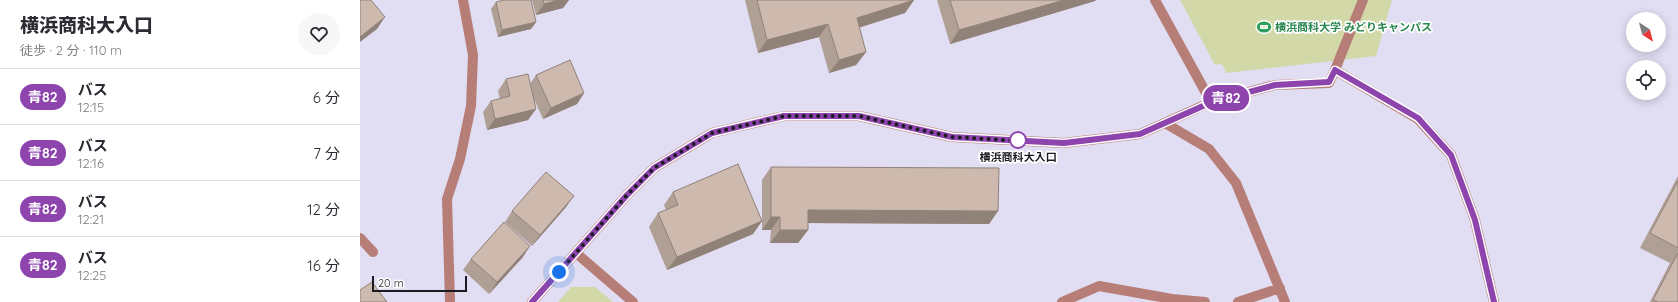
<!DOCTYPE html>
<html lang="ja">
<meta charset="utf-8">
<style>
body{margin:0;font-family:Quicksand,"Noto Sans JP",sans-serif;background:#f7f7f7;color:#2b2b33;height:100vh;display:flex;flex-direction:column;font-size:15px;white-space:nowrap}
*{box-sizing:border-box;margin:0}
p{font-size:13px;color:#7c7c81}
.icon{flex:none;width:22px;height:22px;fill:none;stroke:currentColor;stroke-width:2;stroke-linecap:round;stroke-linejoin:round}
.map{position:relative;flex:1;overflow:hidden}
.details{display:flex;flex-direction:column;background:#fff;width:360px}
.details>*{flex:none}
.badge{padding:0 8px;border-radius:13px;font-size:14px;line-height:26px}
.needle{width:26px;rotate:144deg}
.fabs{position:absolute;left:1266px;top:12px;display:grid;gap:8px}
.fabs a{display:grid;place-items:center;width:40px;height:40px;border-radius:50%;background:#fff;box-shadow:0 2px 10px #0003;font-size:20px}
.scale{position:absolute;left:12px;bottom:10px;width:95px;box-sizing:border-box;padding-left:4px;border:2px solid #1b1a21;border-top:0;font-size:11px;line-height:14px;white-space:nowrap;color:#1b1a21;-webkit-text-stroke:3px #fff;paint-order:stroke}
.you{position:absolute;width:20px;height:20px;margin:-10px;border:3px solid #fff;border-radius:50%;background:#1a73e8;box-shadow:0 0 0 6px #1a73e833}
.map>.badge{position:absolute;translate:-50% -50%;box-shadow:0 0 0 2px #fff}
.round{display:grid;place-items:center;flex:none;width:42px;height:42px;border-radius:21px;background:#f7f7f7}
.summary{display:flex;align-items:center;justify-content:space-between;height:68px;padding:0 20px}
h1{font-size:19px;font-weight:800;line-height:30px}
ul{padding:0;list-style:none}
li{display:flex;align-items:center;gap:12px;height:56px;padding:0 20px;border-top:1px solid #e1e1e2}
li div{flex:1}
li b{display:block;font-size:15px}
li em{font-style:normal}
li .badge{min-width:44px;font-weight:700;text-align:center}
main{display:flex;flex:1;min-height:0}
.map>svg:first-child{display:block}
.green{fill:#d2d8a7}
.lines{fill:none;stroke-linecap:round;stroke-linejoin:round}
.service{stroke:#b77e77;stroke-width:10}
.minor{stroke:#b77e77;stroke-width:10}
.tertiary{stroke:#b77e77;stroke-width:10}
.wall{fill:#b09f95}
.shaded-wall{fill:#908279}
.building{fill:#cdb9ad;stroke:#908279}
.line-casing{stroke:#fff;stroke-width:9}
.line{stroke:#8e44ad;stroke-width:6}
.walk{stroke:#1b1a21;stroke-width:4;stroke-dasharray:0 7.2}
.stop-dot{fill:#fff;stroke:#8e44ad;stroke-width:2}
.labels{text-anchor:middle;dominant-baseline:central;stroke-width:3.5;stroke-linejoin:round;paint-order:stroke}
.leisure-label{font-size:11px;font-weight:bold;fill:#27864d;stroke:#fff;text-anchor:start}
.stop-label{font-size:11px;font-weight:bold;fill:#1b1a21;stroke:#fff}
</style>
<main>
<section class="details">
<div class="summary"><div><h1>横浜商科大入口</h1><p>徒歩 · 2 分 · 110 m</p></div><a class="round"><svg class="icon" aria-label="heart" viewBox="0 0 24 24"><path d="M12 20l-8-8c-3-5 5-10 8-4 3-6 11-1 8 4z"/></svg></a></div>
<ul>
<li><span class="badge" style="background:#8e44ad;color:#fff">青82</span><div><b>バス</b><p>12:15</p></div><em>6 分</em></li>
<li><span class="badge" style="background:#8e44ad;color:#fff">青82</span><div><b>バス</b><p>12:16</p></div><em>7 分</em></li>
<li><span class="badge" style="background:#8e44ad;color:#fff">青82</span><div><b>バス</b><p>12:21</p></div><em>12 分</em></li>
<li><span class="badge" style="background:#8e44ad;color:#fff">青82</span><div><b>バス</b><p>12:25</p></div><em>16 分</em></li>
</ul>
</section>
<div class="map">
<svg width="1318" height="302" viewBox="0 0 1318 302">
<rect width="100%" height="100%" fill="#e1ddf2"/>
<path class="green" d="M820,0H1032L1016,56L866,73L862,64L855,65Z
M211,287H235L253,302H198Z"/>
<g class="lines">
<path class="service" d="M975,70L1003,0
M0,238L13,252"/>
<path class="minor" d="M795,0L851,102
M805,123L849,149L876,183L925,302
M216,253L273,302
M90,302L87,199L100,159L111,106L113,55L103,0
M702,302L739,286L812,299L845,302
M878,302L920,288"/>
<path class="tertiary" d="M172,302L267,195L294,168L352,133L424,116H499L592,137L704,143L780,134L851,102L915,85L969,83L975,70L1058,119L1091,155L1115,220L1134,302"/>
</g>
<path class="wall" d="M172,0H209L203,8L176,15Z
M385,0H554L545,13L499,28L506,52L496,65L469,73L459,37L398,53Z
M577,0H736L735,1L590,44Z
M136,2L176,22L171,29L138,37L131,9Z
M176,75L224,93L217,104L183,119L174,99L176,109L168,120L127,130L123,112L131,101L140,99L138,91L146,79L170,84Z
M411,167L638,211L629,224L448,223V230L438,243H410L411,230H402V221L393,234L307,270L289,227L298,213L306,210L304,205L313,192L402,220V180Z
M1318,176V302H1290L1310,263L1280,248Z
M206,207L172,246L145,222L152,211Z
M163,257L129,294L103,270L111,259Z"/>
<path class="shaded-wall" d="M198,0H209L203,8L176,15L184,4Z
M554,0L545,13L487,31L497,18Z
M704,0H736L735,1L590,44L599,30Z
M25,17L17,29L0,42V37Z
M176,22L171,29L138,37L142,30Z
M468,24L459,37L398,53L407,40Z
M506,52L496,65L469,73L479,60Z
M224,93L217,104L183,119L191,108Z
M176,109L168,120L127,130L135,119Z
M214,196L206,207L172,246L180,235Z
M448,210L638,211L629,224L439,223Z
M411,217H420L411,230H402Z
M402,221L393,234L307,270L317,257Z
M420,230H448L438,243H410Z
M170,246L163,257L129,294L137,282Z"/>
<path class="building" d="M0,0H11L25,17L0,37Z
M144,0H171L176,22L142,30L136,2Z
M183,0H198L184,4Z
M397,0H554L497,18L506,52L479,60L468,24L407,40Z
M590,0H704L599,30Z
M210,60L224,93L191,108L176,75Z
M168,74L176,109L135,119L131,101L150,96L146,79Z
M378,164L402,221L317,257L298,213L318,205L313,192Z
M411,167L639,168L638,211L448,210V230H420V217H411Z
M186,172L214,196L180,235L152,211Z
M1318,181V248L1290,233Z
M144,222L170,246L137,282L111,259Z
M1318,253V302H1298L1293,300Z
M12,282L27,302H0V290Z"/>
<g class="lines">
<defs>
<path id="line" d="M172,302L267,195L294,168L352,133L424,116H499L592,137L704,143L780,134L852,102L915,85L969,82L975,70L1058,118L1091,155L1115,220L1134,302"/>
</defs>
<use href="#line" class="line-casing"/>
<use href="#line" class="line"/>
<path class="walk" d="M199,272L267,195L294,168L352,133L424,116H499L592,137L662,141L658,140"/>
</g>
<defs>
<symbol id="stadium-bare" viewBox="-9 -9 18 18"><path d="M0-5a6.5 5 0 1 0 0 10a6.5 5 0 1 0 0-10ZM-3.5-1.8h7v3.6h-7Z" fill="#2e9e5b" stroke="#fff" stroke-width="2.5" paint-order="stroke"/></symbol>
</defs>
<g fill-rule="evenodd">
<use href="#stadium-bare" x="894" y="17" width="20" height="20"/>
</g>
<circle class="stop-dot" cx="658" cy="140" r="8"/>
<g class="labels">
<g class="leisure-label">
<text x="915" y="27">横浜商科大学 みどりキャンパス</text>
</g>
<g class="stop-label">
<text x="658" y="157">横浜商科大入口</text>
</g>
</g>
</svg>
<div class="fabs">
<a><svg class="needle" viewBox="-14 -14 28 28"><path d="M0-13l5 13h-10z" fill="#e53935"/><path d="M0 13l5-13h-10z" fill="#7c7c81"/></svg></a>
<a><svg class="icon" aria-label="locate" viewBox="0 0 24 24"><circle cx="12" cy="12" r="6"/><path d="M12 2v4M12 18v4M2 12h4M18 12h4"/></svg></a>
</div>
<div class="scale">20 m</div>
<div class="you" style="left:199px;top:272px"></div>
<b class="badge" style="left:866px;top:98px;background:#8e44ad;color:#fff">青82</b>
</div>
</main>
